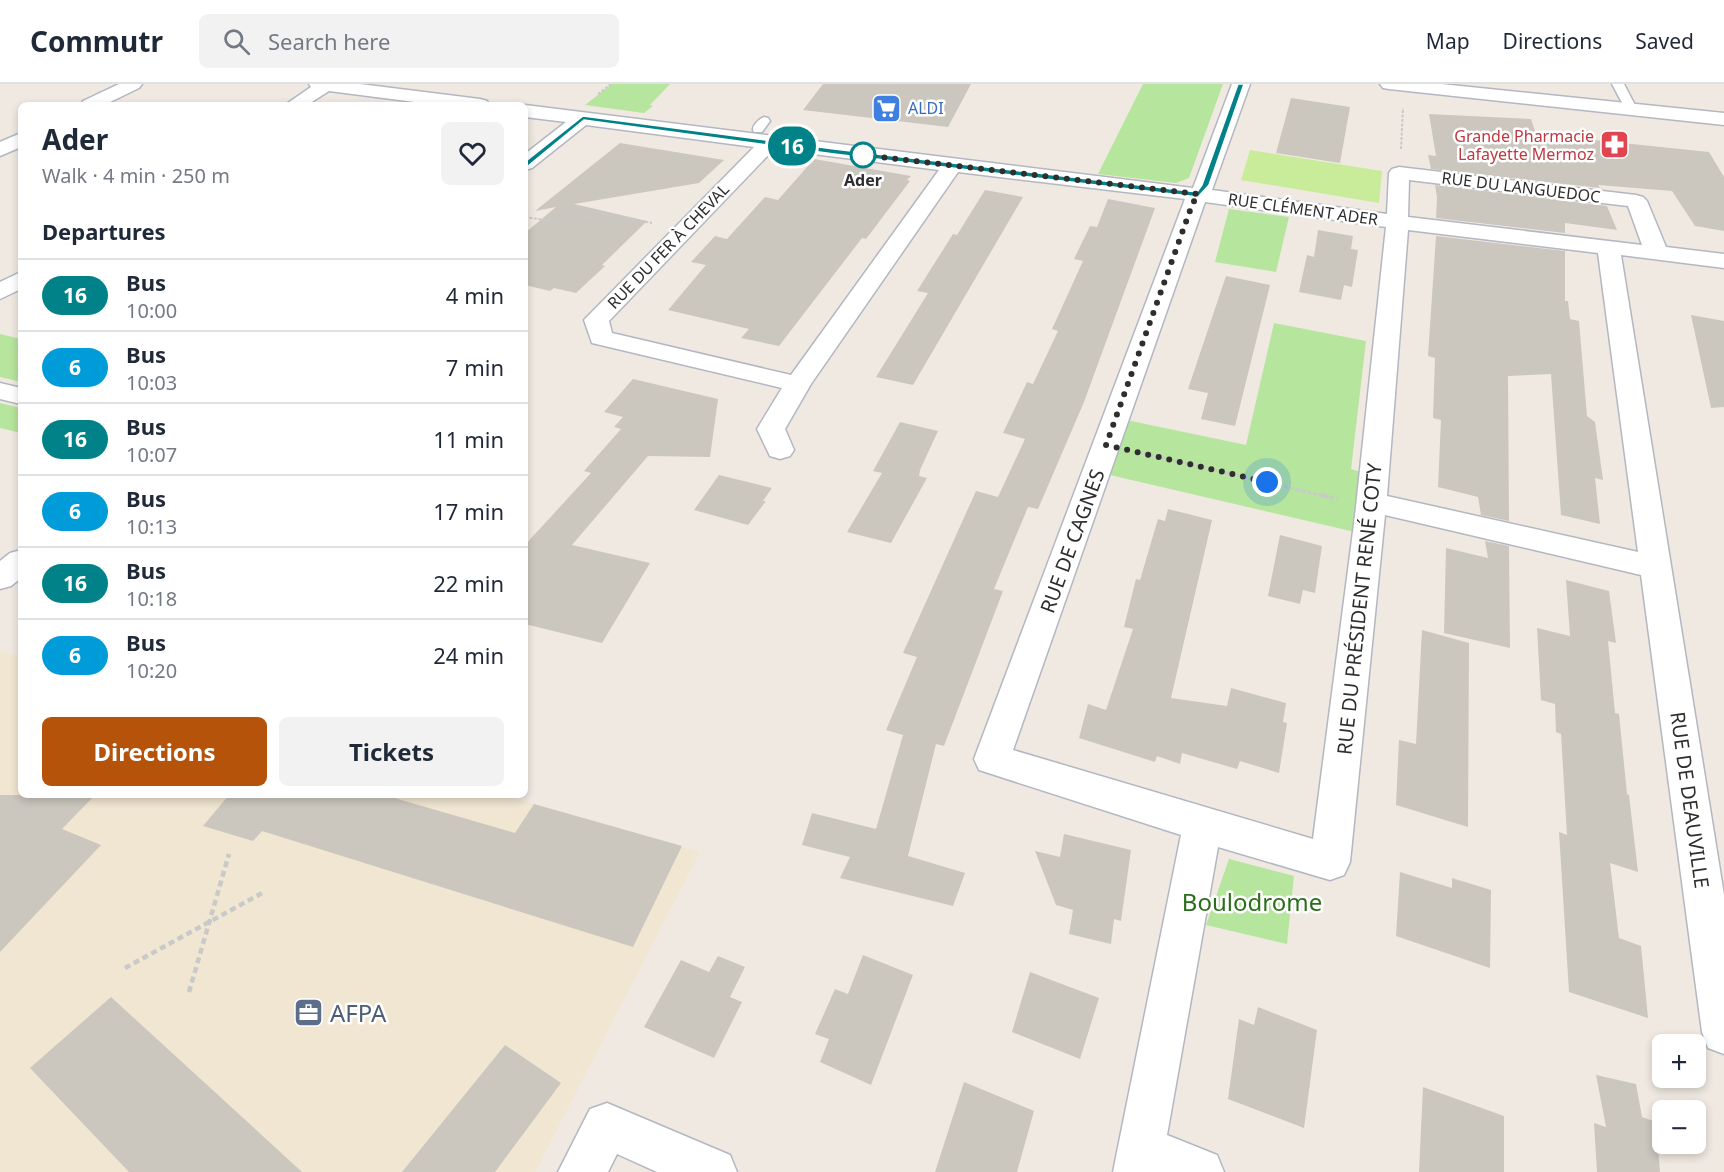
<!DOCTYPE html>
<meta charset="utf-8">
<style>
body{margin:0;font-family:"Noto Sans",sans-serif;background:#f2f2f3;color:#1f2937;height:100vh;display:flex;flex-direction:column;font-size:22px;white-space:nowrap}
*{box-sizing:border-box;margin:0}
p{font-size:20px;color:#747a83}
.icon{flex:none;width:33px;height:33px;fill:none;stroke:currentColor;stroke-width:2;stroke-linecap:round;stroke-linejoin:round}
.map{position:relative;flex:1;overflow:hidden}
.drawer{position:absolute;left:18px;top:18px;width:510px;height:696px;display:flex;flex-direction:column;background:#fff;border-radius:9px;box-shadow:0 3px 9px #0003}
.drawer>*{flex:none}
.badge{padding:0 12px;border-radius:20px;font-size:21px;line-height:39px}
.controls{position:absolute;left:1652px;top:950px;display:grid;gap:12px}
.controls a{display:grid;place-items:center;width:54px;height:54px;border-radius:9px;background:#fff;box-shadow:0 3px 9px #0003;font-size:30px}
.you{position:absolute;width:30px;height:30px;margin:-15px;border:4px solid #fff;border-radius:50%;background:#1a73e8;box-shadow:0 0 0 9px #1a73e833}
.map>.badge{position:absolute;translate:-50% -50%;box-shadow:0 0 0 3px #fff}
h2{padding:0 24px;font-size:22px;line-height:54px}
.round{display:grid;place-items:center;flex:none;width:63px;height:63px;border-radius:9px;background:#f2f2f3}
.head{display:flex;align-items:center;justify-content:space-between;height:102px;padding:0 24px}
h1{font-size:28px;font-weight:700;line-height:45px}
.cta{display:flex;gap:12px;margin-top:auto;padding:12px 24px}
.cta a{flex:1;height:69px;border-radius:9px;background:#b45309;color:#fff;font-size:24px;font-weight:700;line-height:69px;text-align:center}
.cta a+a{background:#f2f2f3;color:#1f2937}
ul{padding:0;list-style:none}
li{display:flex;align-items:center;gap:18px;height:72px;padding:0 24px;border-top:2px solid #e0e1e3}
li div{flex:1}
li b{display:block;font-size:22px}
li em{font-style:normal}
li .badge{min-width:66px;font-weight:700;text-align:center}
header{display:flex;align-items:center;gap:36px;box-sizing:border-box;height:84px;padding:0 30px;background:#fff;border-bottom:2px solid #e0e1e3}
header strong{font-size:28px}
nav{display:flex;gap:33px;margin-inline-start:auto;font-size:21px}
.search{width:420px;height:54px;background:#f2f2f3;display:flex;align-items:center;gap:15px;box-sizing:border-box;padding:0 21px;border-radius:9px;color:#747a83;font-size:22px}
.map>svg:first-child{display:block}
.education{fill:#f0e6d1}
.green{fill:#b6e59e}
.pitch{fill:#c9ec9a}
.building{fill:#cbc7bf}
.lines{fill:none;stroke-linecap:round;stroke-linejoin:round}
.lane-casing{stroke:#b4b7c1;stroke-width:3}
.street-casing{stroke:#b4b7c1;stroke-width:3}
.secondary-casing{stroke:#b4b7c1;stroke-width:3}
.path-far3{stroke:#c9c9c9;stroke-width:2;stroke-dasharray:3 1.5;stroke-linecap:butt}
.path-far2{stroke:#c9c9c9;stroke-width:3;stroke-dasharray:4 2;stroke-linecap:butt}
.path-far1{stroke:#c9c9c9;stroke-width:4;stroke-dasharray:4.5 3;stroke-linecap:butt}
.path{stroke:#c9c9c9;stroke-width:4.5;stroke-dasharray:6 4;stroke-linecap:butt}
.lane{fill:#fff;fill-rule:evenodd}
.street{fill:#fff;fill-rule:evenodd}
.secondary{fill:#fff;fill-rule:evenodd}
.line{fill:#008288;stroke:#fff;stroke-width:1.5}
.walk{stroke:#2e2e2e;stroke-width:6;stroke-dasharray:0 10.8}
.stop-dot{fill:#fff;stroke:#008288;stroke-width:3}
.labels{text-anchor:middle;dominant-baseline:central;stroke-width:5;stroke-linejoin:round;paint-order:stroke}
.far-shop-label{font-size:16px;fill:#366cbe;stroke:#fff;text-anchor:start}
.far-health-label{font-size:16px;fill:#be3a42;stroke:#fff;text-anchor:end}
.far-stop-label{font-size:16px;font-weight:bold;fill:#2e2e2e;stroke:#fff}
.far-street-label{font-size:16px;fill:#2e2e2e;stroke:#fff}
.street-label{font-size:20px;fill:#2e2e2e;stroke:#fff}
.near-park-label{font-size:24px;fill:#2c6e1b;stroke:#fff}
.near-service-label{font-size:24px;fill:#4e5e75;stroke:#fff;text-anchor:start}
</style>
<header>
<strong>Commutr</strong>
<div class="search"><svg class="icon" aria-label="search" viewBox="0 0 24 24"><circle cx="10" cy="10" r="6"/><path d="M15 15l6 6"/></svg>Search here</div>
<nav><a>Map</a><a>Directions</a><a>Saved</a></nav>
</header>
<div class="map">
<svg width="1724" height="1088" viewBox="0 0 1724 1088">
<rect width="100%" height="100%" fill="#efe9e1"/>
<path class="education" d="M0,567L21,573V711H502L700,768L535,1088H0Z"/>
<path class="green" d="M612,0H670L650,21L653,22L644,29L585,21Z
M1143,0H1223L1189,94L1176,99L1098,90Z
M1229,125L1289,133L1276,188L1215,178Z
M1274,239L1366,257L1351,385L1374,392L1368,451L1097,388L1117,334L1246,361Z
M0,250L21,255V298L0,293Z
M0,319L21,324V349L0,344Z
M1229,775L1294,792L1287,860L1206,841Z"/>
<path class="pitch" d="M1250,66L1382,87L1379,119L1241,96Z"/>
<path class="building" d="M823,0H971L948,43L803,26Z
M1291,14L1350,23L1340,79L1276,69Z
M1429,30L1531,35L1536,50L1709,68L1724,93V147L1695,142L1672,107L1598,101L1600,104L1431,85L1428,71L1436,72Z
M620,59L724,76L699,99L574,120L647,137L602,181L605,182L576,209L554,204L550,207L525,201V149L556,123L535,127Z
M814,75L911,92L907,96L910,97L866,155L862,154L779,262L741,254L749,245L668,226L706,181L691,178L715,152L727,155L765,113L778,116Z
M1435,101L1607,122L1617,146L1565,139V149L1436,134L1437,113Z
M985,106L1023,113L913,301L876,293L928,209L917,207L953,150L957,151Z
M1108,115L1155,124L1084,318L1038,425L1028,423L994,505L1003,507L944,662L936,660L908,772L965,789L953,822L840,794L850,773L802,761L812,729L876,745L903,651L886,646L917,573L903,569L976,407L998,413L1025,355L1003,349L1027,298L1033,300L1058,247L1052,245L1083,177L1074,175L1090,142L1097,143Z
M1318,146L1353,152L1351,165L1358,166L1352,203L1344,201L1341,216L1299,208L1307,171L1314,173Z
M1436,152L1565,167V217H1568L1570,235L1579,237L1587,332L1595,338L1603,396L1595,394L1600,440L1561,431L1551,290L1508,292L1509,437L1481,431L1478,413L1438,403L1441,336L1433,334L1435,274L1428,272Z
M1226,192L1270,201L1235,342L1201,335L1208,309L1188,305Z
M1691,231L1724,237V323L1711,324Z
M633,295L718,315L710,373L648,372L572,461L650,479L602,559L525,540V461L591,389L584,387L621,345L614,343L623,333L604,328Z
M900,338L938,347L920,386L919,392L927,394L891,459L847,448L882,389L873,387Z
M719,391L772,404L763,417H766L748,441L694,426Z
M1168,425L1212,436L1171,614L1227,622L1231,604L1286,619L1283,638L1287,639L1279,689L1240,677L1237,685L1182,669L1180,680L1157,672L1155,678L1079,654L1088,620L1106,626L1133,545L1124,543L1136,495L1140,496L1158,435L1165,437Z
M1280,451L1322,462L1315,509L1303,506L1300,520L1268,512Z
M1485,457L1509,462L1510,564L1444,549L1446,464L1488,474Z
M1566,496L1609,507L1616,559L1608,557L1615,629L1619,630L1627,710L1629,711L1638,788L1610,779L1619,854L1641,862L1648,934L1569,908L1559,748L1567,751L1561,650L1556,648L1555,620L1541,616L1537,544L1570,552Z
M1422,546L1469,559L1468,743L1396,721L1399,656L1416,660Z
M0,711H95L62,745L101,761L0,868Z
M229,711H384L515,749L534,720L682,762L633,863L262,747L253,757L203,742Z
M1064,750L1131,766L1121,837L1114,835L1111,860L1069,850L1073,826L1056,821L1035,767L1060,773Z
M1400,788L1452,804V794L1491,806L1490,884L1396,852Z
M863,871L913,891L871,1001L820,978L829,955L815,950L835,905L848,910Z
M718,872L745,883L730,913L742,918L714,974L644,943L681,876L709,888Z
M1030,888L1099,914L1080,975L1012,948Z
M111,913L302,1088H129L30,984Z
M1258,923L1317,946L1304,1044L1228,1015L1239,935L1254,941Z
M505,961L561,999L495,1088H402Z
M1596,991L1636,1000L1642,1033L1656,1038L1660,1088H1597L1594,1039L1606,1043Z
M964,998L1034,1027L1017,1088H935Z
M1423,1003L1504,1032V1088H1419Z"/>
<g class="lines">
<defs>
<path id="lane" d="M1612,0H1624L1637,25L1635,28H1627Z
M764,33L768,34L770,37L762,48H754C750,43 759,35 764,33Z"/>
<path id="street" d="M119,0H142L139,4L104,21H81L83,17Z
M309,0H360L480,15L487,17L489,21H438L329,7L307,21H285L311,3Z
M1232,0H1250L1212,106L1387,130L1389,89L1392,85L1399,83L1636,111L1643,113L1647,117L1666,163L1724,170V184L1621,171L1724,811V970L1708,964L1702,948L1641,491L1385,431L1350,778L1344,791L1330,796L1218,763L1167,1051L1217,1071L1224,1088H1113L1181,751L979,686L974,675L1185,115L958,88L811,300L785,345L794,366L790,372L780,375L770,372L757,345L782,304L592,259L584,236L754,63L586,41L532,84L525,86V70L566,38L525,33V21L1193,104ZM774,65L939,86L791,291L612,249L609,237ZM1409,96L1628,122L1642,161L1408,133ZM1205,118L1386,143L1355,432L1313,755L1013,666ZM1408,146L1598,169L1638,468L1387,412Z
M21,49V63L0,72V58Z
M21,188V205L0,215V198Z
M0,299L21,304V320L0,315Z
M21,466V494L11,502L0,505V477L10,469Z
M607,1019L730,1071L737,1088H657L617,1070L608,1088H558L590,1025Z"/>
<path id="secondary" d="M1380,0H1441L1724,29V41L1389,5L1383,4Z"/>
</defs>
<use href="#lane" class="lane-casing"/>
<use href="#street" class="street-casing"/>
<use href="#secondary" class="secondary-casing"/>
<path class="path-far3" d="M598,10L611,0
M1401,65L1403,24
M525,133L551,137L606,131L652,139"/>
<path class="path-far2" d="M1138,368L1328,413"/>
<path class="path-far1" d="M1322,411L1338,415"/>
<path class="path" d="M125,884L264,808
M189,908L229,770"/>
<use href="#lane" class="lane"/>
<use href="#street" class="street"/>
<use href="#secondary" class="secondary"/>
</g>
<path class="line" d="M1238,0H1244L1209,101L1198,113L834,70L584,36L528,82L521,81L583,32L834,65L1197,108L1202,101Z"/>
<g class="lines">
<path class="walk" d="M863,71L1198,110L1192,121L1106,361L1267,398"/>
</g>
<defs>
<symbol id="supermarket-square" viewBox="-11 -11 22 22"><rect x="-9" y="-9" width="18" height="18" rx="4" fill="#3f7fe0" stroke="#fff"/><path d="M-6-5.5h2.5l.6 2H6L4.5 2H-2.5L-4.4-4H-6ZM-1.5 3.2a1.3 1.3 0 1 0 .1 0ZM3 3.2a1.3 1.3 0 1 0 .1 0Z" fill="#fff"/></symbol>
<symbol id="pharmacy-square" viewBox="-11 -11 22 22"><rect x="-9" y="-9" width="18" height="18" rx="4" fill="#e0444e" stroke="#fff"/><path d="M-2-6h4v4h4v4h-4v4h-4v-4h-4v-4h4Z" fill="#fff"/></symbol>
<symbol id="office-square" viewBox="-11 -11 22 22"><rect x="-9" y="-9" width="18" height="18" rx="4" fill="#5c6f8a" stroke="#fff"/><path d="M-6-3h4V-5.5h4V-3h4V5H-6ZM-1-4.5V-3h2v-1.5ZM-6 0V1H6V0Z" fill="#fff"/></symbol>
</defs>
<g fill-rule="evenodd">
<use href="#supermarket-square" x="870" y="8" width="33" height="33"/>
<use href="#pharmacy-square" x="1598" y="44" width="33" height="33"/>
<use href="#office-square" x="292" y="912" width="33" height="33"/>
</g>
<circle class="stop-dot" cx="863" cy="71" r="12"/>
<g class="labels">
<g class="far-shop-label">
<text x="908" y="24">ALDI</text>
</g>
<g class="far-health-label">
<text x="1594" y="52">Grande Pharmacie<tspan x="1594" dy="18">Lafayette Mermoz</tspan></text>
</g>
<g class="far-stop-label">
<text x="863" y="96">Ader</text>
</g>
<g class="far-street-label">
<text transform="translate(1521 103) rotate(7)">RUE DU LANGUEDOC</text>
<text transform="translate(1303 125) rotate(8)">RUE CLÉMENT ADER</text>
<text transform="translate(668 162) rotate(-46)">RUE DU FER À CHEVAL</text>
</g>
<g class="street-label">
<text transform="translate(1072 457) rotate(-70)">RUE DE CAGNES</text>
<text transform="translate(1359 525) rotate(-84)">RUE DU PRÉSIDENT RENÉ COTY</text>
<text transform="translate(1690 716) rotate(82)">RUE DE DEAUVILLE</text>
</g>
<g class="near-park-label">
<text x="1252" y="817">Boulodrome</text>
</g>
<g class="near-service-label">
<text x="330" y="928">AFPA</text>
</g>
</g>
</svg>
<div class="controls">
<a>+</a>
<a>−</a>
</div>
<div class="you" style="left:1267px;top:398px"></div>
<b class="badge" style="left:792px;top:62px;background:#008288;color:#fff">16</b>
<section class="drawer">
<div class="head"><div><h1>Ader</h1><p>Walk · 4 min · 250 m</p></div><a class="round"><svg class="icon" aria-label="heart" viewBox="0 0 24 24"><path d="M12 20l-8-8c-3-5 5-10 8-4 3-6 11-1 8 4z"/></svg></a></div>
<h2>Departures</h2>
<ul>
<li><span class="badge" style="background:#008288;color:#fff">16</span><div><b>Bus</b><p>10:00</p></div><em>4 min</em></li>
<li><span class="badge" style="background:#009bd9;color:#fff">6</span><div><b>Bus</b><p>10:03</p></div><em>7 min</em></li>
<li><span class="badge" style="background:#008288;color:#fff">16</span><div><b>Bus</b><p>10:07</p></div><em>11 min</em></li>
<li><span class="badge" style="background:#009bd9;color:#fff">6</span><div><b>Bus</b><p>10:13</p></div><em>17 min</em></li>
<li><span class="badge" style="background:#008288;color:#fff">16</span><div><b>Bus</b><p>10:18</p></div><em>22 min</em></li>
<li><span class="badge" style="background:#009bd9;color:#fff">6</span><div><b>Bus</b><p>10:20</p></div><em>24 min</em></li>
</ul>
<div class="cta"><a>Directions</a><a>Tickets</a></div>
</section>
</div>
